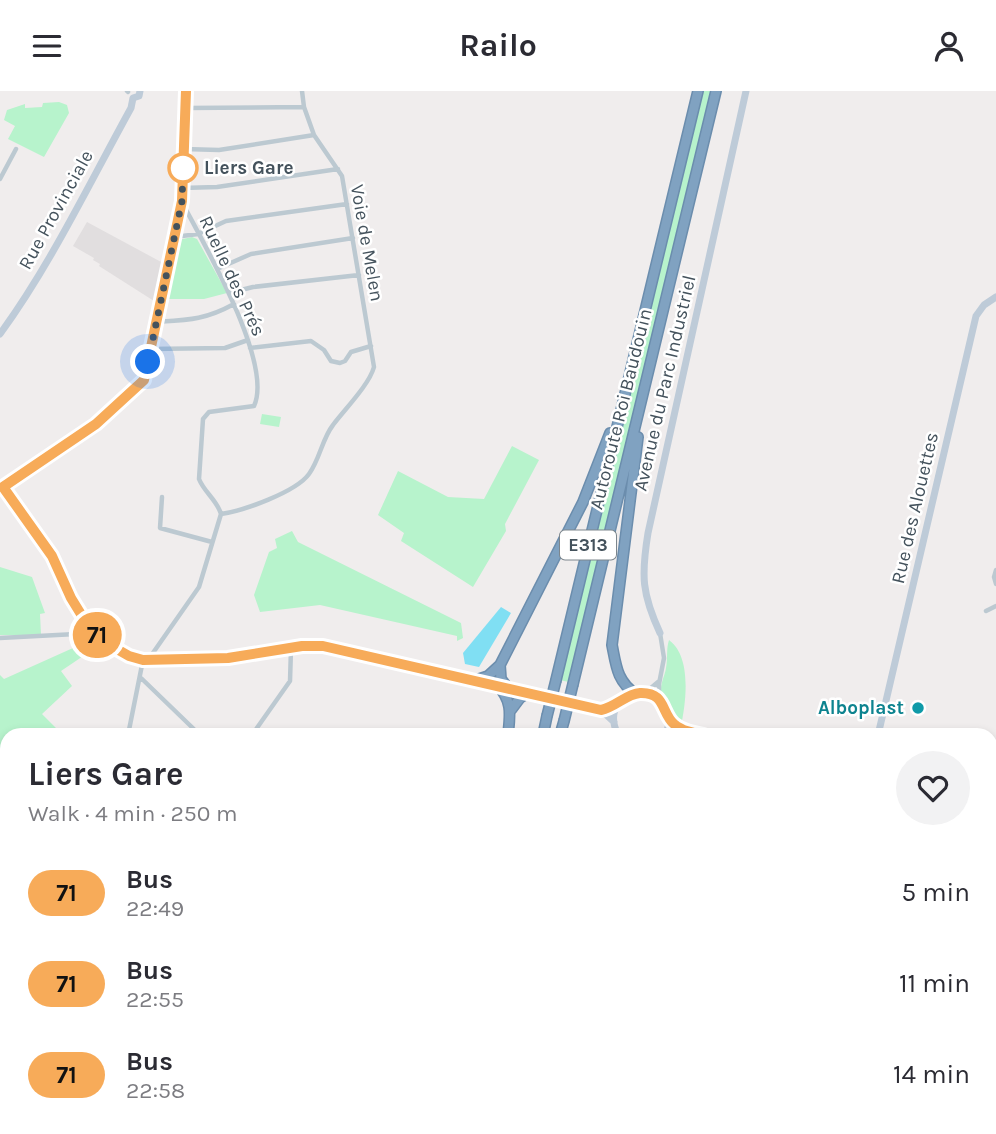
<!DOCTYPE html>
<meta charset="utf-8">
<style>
body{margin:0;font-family:Karla,sans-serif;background:#f2f2f3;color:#2b2b33;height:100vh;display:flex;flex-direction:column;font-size:26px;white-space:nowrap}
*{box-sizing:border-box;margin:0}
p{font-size:23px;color:#7c7c81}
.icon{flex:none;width:38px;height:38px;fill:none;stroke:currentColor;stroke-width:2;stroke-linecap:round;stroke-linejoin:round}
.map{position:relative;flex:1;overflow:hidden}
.side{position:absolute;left:0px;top:637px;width:998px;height:406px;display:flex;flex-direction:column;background:#fff;border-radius:21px 21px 0 0;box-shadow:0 4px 10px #0003}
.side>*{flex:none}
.badge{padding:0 14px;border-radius:23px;font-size:24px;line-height:46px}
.you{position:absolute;width:35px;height:35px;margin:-18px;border:5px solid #fff;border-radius:50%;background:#1a73e8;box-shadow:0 0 0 10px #1a73e833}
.map>.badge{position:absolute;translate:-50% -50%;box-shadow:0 0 0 4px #fff}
.round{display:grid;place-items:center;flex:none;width:74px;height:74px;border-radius:37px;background:#f2f2f3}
.headline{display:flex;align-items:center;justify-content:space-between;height:119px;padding:0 28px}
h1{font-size:33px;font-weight:700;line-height:52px}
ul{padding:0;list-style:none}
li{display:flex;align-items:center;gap:21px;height:91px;padding:0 28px}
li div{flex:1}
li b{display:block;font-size:26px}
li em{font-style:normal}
li .badge{min-width:77px;font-weight:700;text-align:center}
header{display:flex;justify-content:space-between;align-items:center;height:91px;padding:0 28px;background:#fff;font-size:32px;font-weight:700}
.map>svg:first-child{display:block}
.education{fill:#e1dedf}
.green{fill:#b7f3cc}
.water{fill:#80dff3}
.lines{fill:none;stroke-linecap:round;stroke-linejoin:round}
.highway-casing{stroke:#6b8dad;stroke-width:12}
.street{stroke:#bcc9d1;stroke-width:4.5}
.secondary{stroke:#becbd8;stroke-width:7}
.highway{stroke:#80a2c1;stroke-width:9}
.highway-bridge-casing{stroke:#6b8dad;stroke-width:12;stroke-linecap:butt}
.highway-bridge{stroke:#80a2c1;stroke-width:9}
.line-casing{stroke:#fff;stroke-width:16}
.line{stroke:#f7ab59;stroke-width:10}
.walk{stroke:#44525c;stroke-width:7;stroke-dasharray:0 12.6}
.stop-dot{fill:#fff;stroke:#f7ab59;stroke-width:3.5}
.culture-dot{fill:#0f9aa8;stroke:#fff;stroke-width:2.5}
.labels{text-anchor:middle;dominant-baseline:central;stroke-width:5;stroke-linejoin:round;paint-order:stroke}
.shield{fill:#fff;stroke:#7c868d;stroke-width:2}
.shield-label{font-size:18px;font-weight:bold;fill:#44525c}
.stop-label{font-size:19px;font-weight:bold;fill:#44525c;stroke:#fff;text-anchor:start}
.street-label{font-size:19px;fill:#44525c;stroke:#fff}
.culture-label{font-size:19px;font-weight:bold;fill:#0d838f;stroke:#fff;text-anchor:end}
</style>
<header><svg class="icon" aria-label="menu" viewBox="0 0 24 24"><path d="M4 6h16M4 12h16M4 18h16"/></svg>Railo<svg class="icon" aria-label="person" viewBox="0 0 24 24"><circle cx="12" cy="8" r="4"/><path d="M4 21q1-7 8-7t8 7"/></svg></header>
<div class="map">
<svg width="996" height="1043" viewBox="0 0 996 1043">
<rect width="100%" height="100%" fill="#f0eded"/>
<path class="education" d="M87,131L163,172L154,210L99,175L100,173L93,169L94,167L73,155Z"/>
<path class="green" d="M702,0H713L569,591L559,589Z
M59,11L67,14L69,22L44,66L8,48L15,35L4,29L7,19L25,13V17L42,16L43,12Z
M192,146L197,148L227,202L204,208H164L178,149Z
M262,323L281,326L279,336L260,333Z
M512,355L539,369L505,433L506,440L473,496L401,450L404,442L378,424L398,380L448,406L484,408Z
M292,440L298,451L461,532L463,547L457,550V545L320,514L260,521L254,504L269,461L277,457L275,448Z
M0,476L32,486L45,522L40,523L41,544H0Z
M93,548L101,553L61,580L72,595L42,623L56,637L50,644H7V692L0,700V584L4,588Z
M669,549C692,566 686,611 681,635C676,632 660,604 661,598C661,591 665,584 666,577C668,567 666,558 669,549Z
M7,755V867L0,875V763Z"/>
<path class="water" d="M501,516L511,522L479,576L465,573L463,562Z"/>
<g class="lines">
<defs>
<path id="highway" d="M500,574L501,588L508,597
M476,589L488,585L500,574L583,411L610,342
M556,589L698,0
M573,593L716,0
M497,594C513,610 510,624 508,644
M636,603C617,591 616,574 612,554L638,346
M511,619L520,607L528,602
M543,644L547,625
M560,644L564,630
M445,1043L447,1036
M463,1043L465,1036"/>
</defs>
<use href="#highway" class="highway-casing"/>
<path class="street" d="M127,0L128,1
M186,17L304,16
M184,58L219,59L314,44
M0,88L16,58
M182,97L217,96L338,78
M182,111C203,152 274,272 254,315L209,321L203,328L199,388C204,401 217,409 221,423
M174,146L198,143L226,130L347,113
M217,178L251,163L353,147
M229,202L253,196L359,184
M156,231C188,229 205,229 234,213
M250,257L311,250L324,259L331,270L340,272L345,270L351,261L371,255
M150,258L225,257L248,249
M3,396L96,333L143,289L182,110L186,0
M162,406L160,437L212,451
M996,479L994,486L996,493
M986,520L996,515
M0,547L95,542
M148,569L199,496L221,423C243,420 296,401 309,383C320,368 322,348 333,334C345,318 369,294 374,276L342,85L314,44L304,16L302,0
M141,587L200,644
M645,602L658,591
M659,609V593L664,567L660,542
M670,629L684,639L695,642
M128,644L143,569
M252,644L290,590L291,558
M668,644L683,640"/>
<path class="secondary" d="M0,243C51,173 89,93 131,17L133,7L139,5L140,0
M0,392C18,416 38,440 53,466C60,479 64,493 70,506C84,534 108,561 140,569C159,573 199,569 220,568C258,566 295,552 332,556L601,619L614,631
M660,542C642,503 641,485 648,442L746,0
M696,642L704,644
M618,644C592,590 691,590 665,644
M878,644L976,225L984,214L996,206
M990,710L996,711
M491,1043L493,1036"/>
<use href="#highway" class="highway"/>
<defs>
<path id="highway-bridge" d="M547,625L556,589
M564,630L573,593"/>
</defs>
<use href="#highway-bridge" class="highway-bridge-casing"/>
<use href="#highway-bridge" class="highway-bridge"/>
</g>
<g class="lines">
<defs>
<path id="line" d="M186,0L182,110L144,289L96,333L3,396L52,465L71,507L87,533L108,553L129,565L143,569L228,567L302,555H323L601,619C616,616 626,603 640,602C666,601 661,622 674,633C682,640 693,642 704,644"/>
</defs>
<use href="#line" class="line-casing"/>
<use href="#line" class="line"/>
<path class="walk" d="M148,271L182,110L183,77"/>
</g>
<circle class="stop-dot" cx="183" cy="77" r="14"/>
<circle class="culture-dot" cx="918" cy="617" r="7"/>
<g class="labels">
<rect class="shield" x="560" y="439.5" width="56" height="29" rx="5"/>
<g class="shield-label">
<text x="588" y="454">E313</text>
</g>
<g class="stop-label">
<text x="204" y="77">Liers Gare</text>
</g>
<g class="street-label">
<text transform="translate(56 119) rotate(-61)">Rue Provinciale</text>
<text transform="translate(367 152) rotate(80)">Voie de Melen</text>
<text transform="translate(232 185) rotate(65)">Ruelle des Prés</text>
<text transform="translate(665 292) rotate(-77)">Avenue du Parc Industriel</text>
<text transform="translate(621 318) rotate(-76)">Autoroute Roi Baudouin</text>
<text transform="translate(915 417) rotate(-77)">Rue des Alouettes</text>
</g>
<g class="culture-label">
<text x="904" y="617">Alboplast</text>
</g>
</g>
</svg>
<div class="you" style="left:148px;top:271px"></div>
<b class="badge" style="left:97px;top:544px;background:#f7ab59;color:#111">71</b>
<section class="side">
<div class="headline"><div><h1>Liers Gare</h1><p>Walk · 4 min · 250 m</p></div><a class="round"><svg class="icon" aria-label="heart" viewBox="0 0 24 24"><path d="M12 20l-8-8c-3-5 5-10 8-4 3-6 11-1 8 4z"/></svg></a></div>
<ul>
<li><span class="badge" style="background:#f7ab59;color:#111">71</span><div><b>Bus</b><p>22:49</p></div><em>5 min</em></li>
<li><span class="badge" style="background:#f7ab59;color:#111">71</span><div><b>Bus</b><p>22:55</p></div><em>11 min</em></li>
<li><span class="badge" style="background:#f7ab59;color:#111">71</span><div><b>Bus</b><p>22:58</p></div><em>14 min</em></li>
</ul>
</section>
</div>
